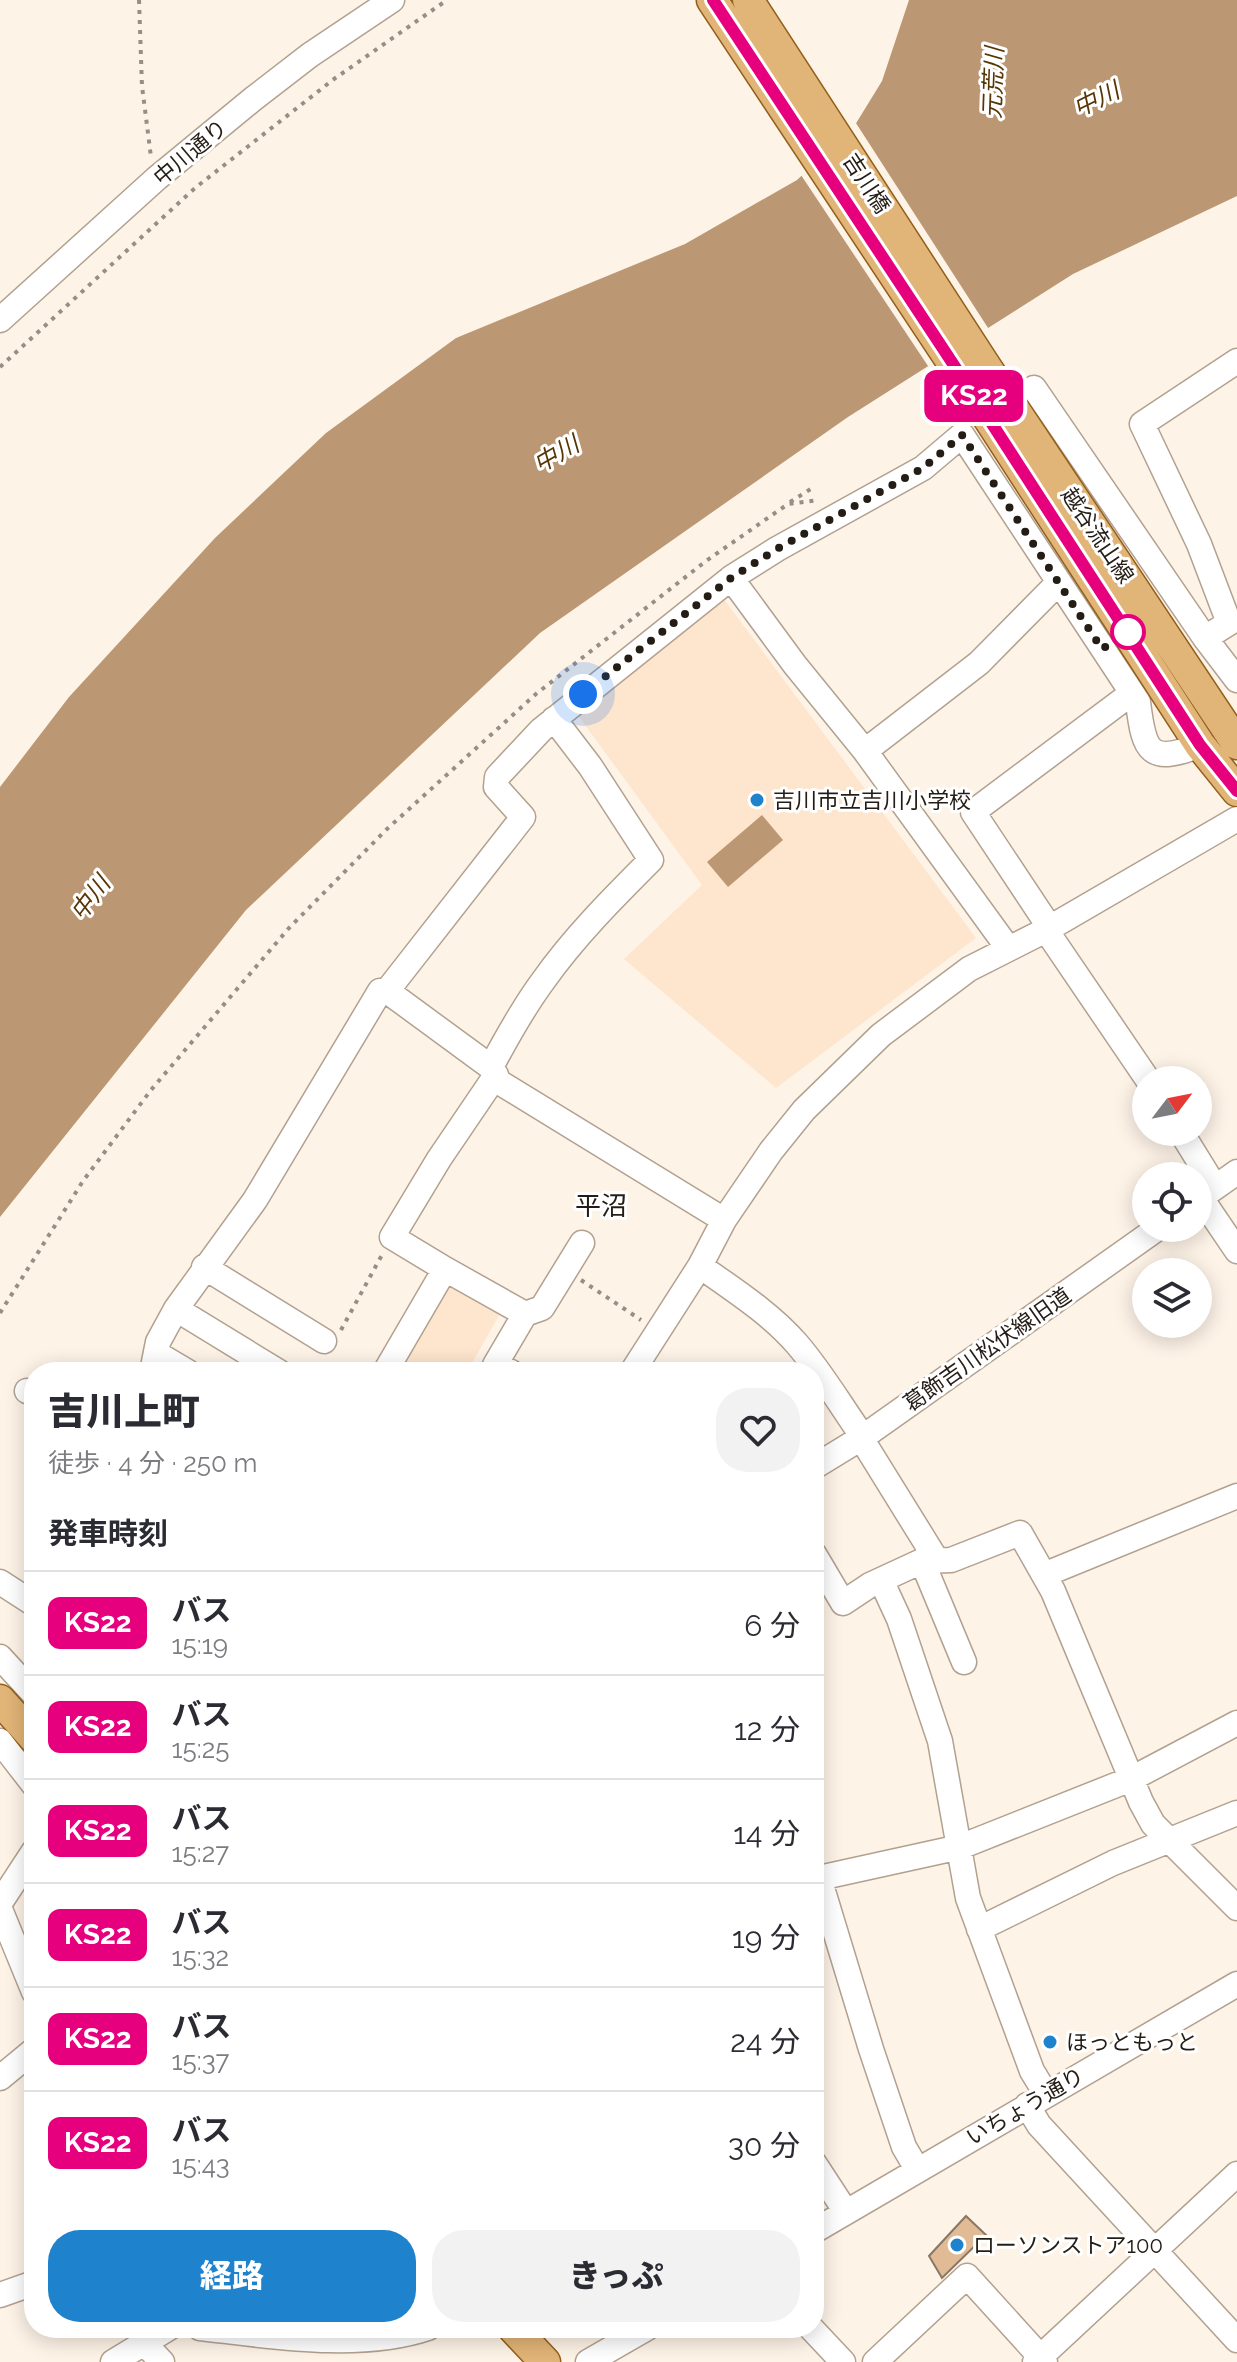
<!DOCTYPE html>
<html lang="ja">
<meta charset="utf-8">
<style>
body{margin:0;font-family:Raleway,"Noto Sans JP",sans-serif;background:#f2f2f3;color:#2b2b33;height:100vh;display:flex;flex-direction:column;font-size:30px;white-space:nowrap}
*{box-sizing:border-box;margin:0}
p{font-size:26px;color:#7c7c81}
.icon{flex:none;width:44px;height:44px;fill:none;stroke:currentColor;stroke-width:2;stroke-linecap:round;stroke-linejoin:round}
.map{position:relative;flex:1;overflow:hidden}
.panel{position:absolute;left:24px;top:1362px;width:800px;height:976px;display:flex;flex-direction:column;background:#fff;border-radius:32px;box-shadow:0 4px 20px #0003}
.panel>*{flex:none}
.badge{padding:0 16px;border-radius:12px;font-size:28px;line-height:52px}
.needle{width:52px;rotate:58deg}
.tools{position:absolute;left:1132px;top:1066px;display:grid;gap:16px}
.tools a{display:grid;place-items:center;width:80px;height:80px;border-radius:50%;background:#fff;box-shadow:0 4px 20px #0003;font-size:40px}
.you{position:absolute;width:40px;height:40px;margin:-20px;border:6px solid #fff;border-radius:50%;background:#1a73e8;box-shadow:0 0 0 12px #1a73e833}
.map>.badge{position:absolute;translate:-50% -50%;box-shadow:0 0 0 4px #fff}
h2{padding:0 24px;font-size:30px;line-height:72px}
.round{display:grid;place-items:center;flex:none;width:84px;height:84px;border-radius:32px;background:#f2f2f3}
.headline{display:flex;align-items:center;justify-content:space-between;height:136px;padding:0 24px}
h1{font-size:38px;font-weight:800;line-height:60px}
.button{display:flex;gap:16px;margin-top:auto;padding:16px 24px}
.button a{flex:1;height:92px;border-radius:32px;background:#1e82cd;color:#fff;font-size:32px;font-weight:800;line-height:92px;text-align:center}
.button a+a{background:#f2f2f3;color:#2b2b33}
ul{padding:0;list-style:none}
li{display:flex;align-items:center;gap:24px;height:104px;padding:0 24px;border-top:2px solid #e1e1e2}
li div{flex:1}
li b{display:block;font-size:30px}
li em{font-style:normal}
li .badge{min-width:88px;font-weight:700;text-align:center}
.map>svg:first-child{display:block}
.built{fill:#fee5cd}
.water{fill:#bb9873}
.pier{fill:#fef3e7}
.building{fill:#e0bb96;stroke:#876;stroke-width:2}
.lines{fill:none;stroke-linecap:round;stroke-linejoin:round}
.minor-casing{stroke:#b2a18f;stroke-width:27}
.major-casing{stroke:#925f1a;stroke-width:33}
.path{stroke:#978e84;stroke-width:4;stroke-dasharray:4 6;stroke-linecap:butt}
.minor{stroke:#fff;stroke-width:24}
.major{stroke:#e1b477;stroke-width:30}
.line-casing{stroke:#fff;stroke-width:18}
.line{stroke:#e6007e;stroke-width:12}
.walk{stroke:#241d16;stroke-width:8;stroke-dasharray:0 14.4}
.stop-dot{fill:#fff;stroke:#e6007e;stroke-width:4}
.poi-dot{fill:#1e82cd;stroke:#fff;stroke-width:3}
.labels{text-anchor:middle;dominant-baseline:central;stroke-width:6;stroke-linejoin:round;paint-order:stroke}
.street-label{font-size:22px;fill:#241d16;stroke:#fff}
.poi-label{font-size:22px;fill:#241d16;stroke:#fff;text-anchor:start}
.water-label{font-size:24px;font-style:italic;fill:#583505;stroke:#fff}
.quarter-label{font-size:26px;fill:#241d16;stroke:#fff}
</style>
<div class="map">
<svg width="1237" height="2362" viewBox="0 0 1237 2362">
<rect width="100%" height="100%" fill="#fef3e7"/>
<path class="built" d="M723,598L976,938L776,1088L624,959L702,885L577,714Z
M448,1281L501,1312L468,1370L471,1372H396Z"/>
<path class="water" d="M909,0H1237V196L1073,274L848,417L540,633L246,910L0,1217V787L69,697L215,538L326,433L456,338L685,244L797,180L855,125L882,81Z
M762,815L783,840L728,887L707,862Z"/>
<path class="pier" d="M854,120L990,331L930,369L799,172Z"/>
<path class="building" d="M966,2216L986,2235L942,2278L929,2256Z"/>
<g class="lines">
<defs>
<path id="minor" d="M0,320L157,178L253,99L310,55L392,0
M1034,388L1205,638L1237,680
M731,578L795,665L865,751L1008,948
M1205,638L1229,623L1199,544L1142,424L1237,361
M865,751L979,663L1059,582
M1050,928L973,812L1132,693
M1046,930L1148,1080
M387,991L492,1068L499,1082L724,1220
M491,1067C507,1037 523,1008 543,981C574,937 614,897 651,860L590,766L554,719
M1181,1132L1215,1187
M1203,1196L1237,1172
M1201,1198L1237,1251
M700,1266C734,1290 770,1313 797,1344C822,1373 841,1406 863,1437
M204,1267L324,1341
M445,1269L525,1314L495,1365L511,1372
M176,1309L279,1372
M525,1314L542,1308L582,1243
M156,1353L188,1372
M152,1372L158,1342L176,1309L255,1200L380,991H387L523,817L496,787L497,777L541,730L731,578L777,549L923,468L962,435L1138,702C1144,752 1149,765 1200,745
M385,1372L445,1269L392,1237L439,1159L496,1075
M632,1372L700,1266L724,1220L771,1151L804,1110L881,1035L969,969L1046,930L1237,819
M27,1391L34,1394
M861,1438L936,1559
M814,1467L863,1437L1158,1228
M814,1554L843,1603L870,1585L922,1561L951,1560L1020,1533L1053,1591L1141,1802L1153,1824L1237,1908
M922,1561L964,1662
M1046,1574L1237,1496
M881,1580L899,1619L940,1741L968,1898L1032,2071L1046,2094
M0,1582L34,1604
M0,1657L34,1694
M0,1741L34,1785
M0,1903L34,1851
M0,1909L34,1992
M979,1929L1113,1863L1237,1813
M0,2078L34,2050
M1027,2105L1039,2125L1237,2340
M814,2163L846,2212
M917,2169L904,2147L871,2049L819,1878L960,1847L1131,1779L1237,1723
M814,2231L1237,1984
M0,2295L34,2283
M200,2328C270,2336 360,2351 428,2328
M811,2328L843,2362
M144,2343L162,2362
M113,2362L169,2328
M588,2362L647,2328
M875,2362L967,2276L1045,2362
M1035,2362L1237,2174"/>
<path id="major" d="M712,0L965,382L1200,745L1237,791
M748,0L986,367L1237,744
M0,1700L34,1738
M513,2328L545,2362"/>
</defs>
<use href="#minor" class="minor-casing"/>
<use href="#major" class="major-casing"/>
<path class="path" d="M139,0L142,86L151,157
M0,367L195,188L334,79L447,0
M790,502L814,487
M581,1280L641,1320
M0,1313L83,1181L151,1090L289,928L387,829L536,694L706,561L788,504L819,500
M341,1330L383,1253
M321,1372L325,1363"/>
<use href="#minor" class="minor"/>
<use href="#major" class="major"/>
</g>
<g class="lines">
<defs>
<path id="line" d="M713,0L965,382L1200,745L1237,791"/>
</defs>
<use href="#line" class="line-casing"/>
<use href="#line" class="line"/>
<path class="walk" d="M583,694L731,578L777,549L923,468L962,435L1102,649L1128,632"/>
</g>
<circle class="stop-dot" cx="1128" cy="632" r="16"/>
<g class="poi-dot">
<circle cx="757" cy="800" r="8"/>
<circle cx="1050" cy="2042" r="8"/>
<circle cx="957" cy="2245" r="8"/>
</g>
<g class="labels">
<g class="street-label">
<text transform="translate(190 152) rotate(-40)">中川通り</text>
<text transform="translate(867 183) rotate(57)">吉川橋</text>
<text transform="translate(1098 535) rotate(56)">越谷流山線</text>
<text transform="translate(987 1349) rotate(-35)">葛飾吉川松伏線旧道</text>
<text transform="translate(1025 2106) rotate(-30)">いちょう通り</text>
</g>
<g class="poi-label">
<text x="773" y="800">吉川市立吉川小学校</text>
<text x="1066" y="2042">ほっともっと</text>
<text x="973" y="2245">ローソンストア100</text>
</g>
<g class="water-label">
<text transform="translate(993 83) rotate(-88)">元荒川</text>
<text transform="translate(1096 99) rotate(-26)">中川</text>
<text transform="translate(556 454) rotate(-30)">中川</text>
<text transform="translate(90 898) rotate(-53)">中川</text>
</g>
<g class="quarter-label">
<text x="601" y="1206">平沼</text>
</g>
</g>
</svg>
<div class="tools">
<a><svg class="needle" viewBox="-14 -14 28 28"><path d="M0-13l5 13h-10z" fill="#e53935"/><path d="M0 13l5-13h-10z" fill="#7c7c81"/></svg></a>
<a><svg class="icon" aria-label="locate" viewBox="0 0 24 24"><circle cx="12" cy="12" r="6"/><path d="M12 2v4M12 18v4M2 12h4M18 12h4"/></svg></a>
<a><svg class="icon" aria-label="layers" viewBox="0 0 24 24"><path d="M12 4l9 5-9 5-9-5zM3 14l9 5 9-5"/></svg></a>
</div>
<div class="you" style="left:583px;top:694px"></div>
<b class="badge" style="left:974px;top:396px;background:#e6007e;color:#fff">KS22</b>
<section class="panel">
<div class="headline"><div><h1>吉川上町</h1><p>徒歩 · 4 分 · 250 m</p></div><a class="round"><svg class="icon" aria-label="heart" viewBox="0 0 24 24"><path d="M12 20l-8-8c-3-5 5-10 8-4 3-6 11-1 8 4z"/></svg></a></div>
<h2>発車時刻</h2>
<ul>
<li><span class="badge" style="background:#e6007e;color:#fff">KS22</span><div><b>バス</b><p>15:19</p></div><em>6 分</em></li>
<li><span class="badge" style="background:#e6007e;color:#fff">KS22</span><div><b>バス</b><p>15:25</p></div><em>12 分</em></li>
<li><span class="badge" style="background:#e6007e;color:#fff">KS22</span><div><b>バス</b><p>15:27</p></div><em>14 分</em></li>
<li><span class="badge" style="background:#e6007e;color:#fff">KS22</span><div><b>バス</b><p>15:32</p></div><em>19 分</em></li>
<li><span class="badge" style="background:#e6007e;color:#fff">KS22</span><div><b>バス</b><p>15:37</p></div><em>24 分</em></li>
<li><span class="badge" style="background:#e6007e;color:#fff">KS22</span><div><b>バス</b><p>15:43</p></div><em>30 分</em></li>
</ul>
<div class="button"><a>経路</a><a>きっぷ</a></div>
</section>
</div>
